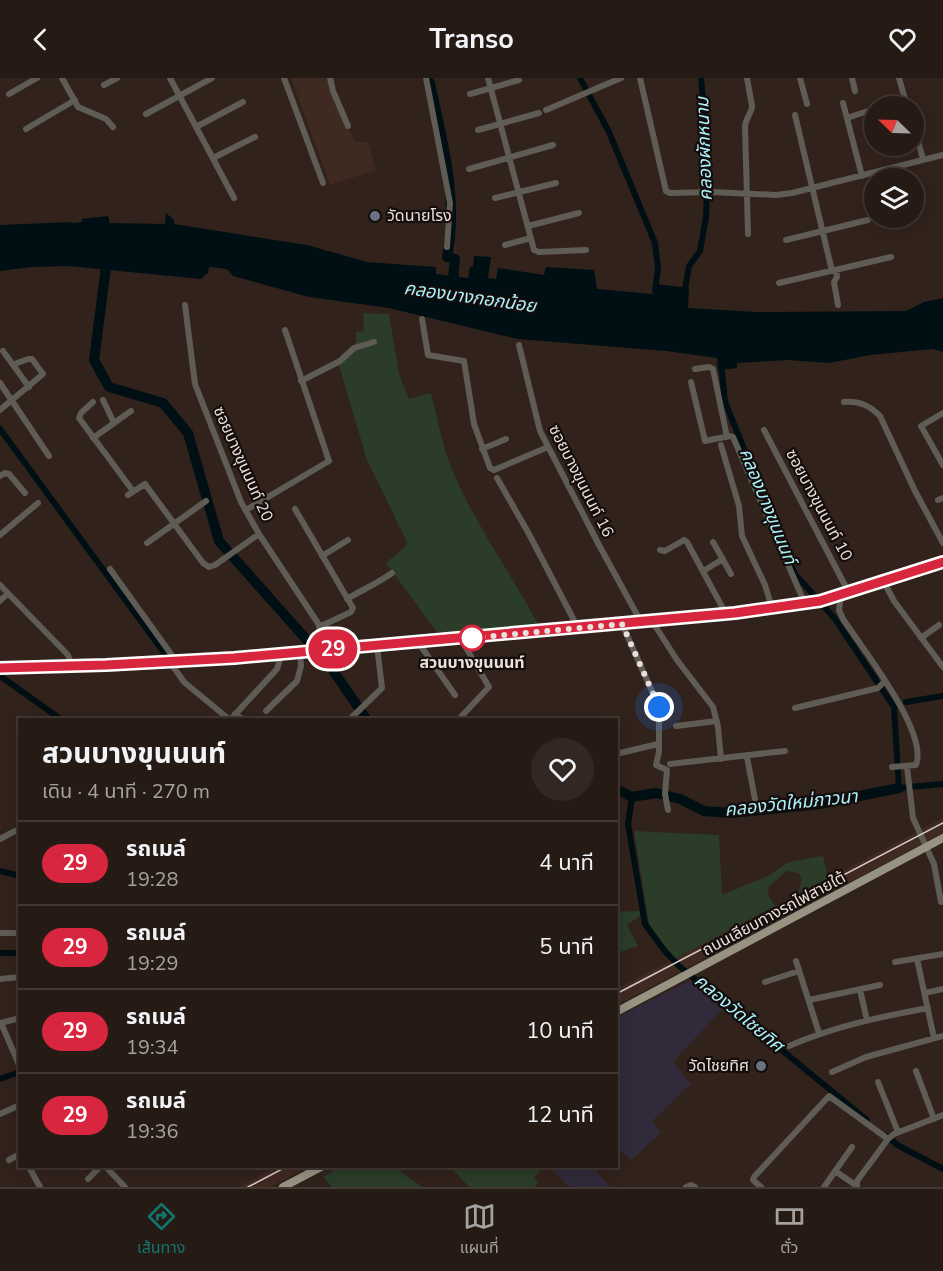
<!DOCTYPE html>
<html lang="th">
<meta charset="utf-8">
<style>
body{margin:0;font-family:"Nunito Sans","Noto Sans Thai",sans-serif;background:#322722;color:#f1f3f6;height:100vh;display:flex;flex-direction:column;font-size:22px;white-space:nowrap}
*{box-sizing:border-box;margin:0}
p{font-size:20px;color:#a4a1a0}
.icon{flex:none;width:33px;height:33px;fill:none;stroke:currentColor;stroke-width:2;stroke-linecap:round;stroke-linejoin:round}
.map{position:relative;flex:1;overflow:hidden}
.side{position:absolute;left:18px;top:640px;width:600px;height:450px;display:flex;flex-direction:column;background:#261a15;border-radius:0px;box-shadow:0 3px 15px #0003,0 0 0 2px #423834}
.side>*{flex:none}
.badge{padding:0 12px;border-radius:20px;font-size:21px;line-height:39px}
.needle{width:39px;rotate:293deg}
.tools{position:absolute;left:864px;top:18px;display:grid;gap:12px}
.tools a{display:grid;place-items:center;width:60px;height:60px;border-radius:50%;background:#261a15;box-shadow:0 3px 15px #0003,0 0 0 2px #423834;font-size:30px}
.you{position:absolute;width:30px;height:30px;margin:-15px;border:4px solid #fff;border-radius:50%;background:#1a73e8;box-shadow:0 0 0 9px #1a73e833}
.map>.badge{position:absolute;translate:-50% -50%;box-shadow:0 0 0 3px #fff}
.round{display:grid;place-items:center;flex:none;width:63px;height:63px;border-radius:32px;background:#322722}
.overview{display:flex;align-items:center;justify-content:space-between;height:102px;padding:0 24px}
h1{font-size:28px;font-weight:700;line-height:45px}
ul{padding:0;list-style:none}
li{display:flex;align-items:center;gap:18px;height:84px;padding:0 24px;border-top:2px solid #423834}
li div{flex:1}
li b{display:block;font-size:22px}
li em{font-style:normal}
li .badge{min-width:66px;font-weight:700;text-align:center}
header{display:flex;justify-content:space-between;align-items:center;height:78px;padding:0 24px;background:#261a15;font-size:27px;font-weight:700}
.tabs{display:flex;justify-content:space-around;align-items:center;height:84px;border-top:2px solid #423834;background:#261a15;font-size:16px;color:#a4a1a0}
.tabs a{display:grid;justify-items:center;gap:3px}
.tabs .active{color:#0f766e}
.map>svg:first-child{display:block}
.commercial{fill:#312a3a}
.built{fill:#3f2a22}
.green{fill:#2b3c28}
.water{fill:#000f13}
.lines{fill:none;stroke-linecap:round;stroke-linejoin:round}
.canal{stroke:#000f13;stroke-width:6}
.river{stroke:#000f13;stroke-width:10}
.minor{stroke:#5f5c55;stroke-width:6}
.major{stroke:#979282;stroke-width:8}
.rail{stroke:#d6cac6;stroke-width:1.5}
.line-casing{stroke:#fff;stroke-width:14}
.line{stroke:#d7263d;stroke-width:9}
.walk{stroke:#eadfdb;stroke-width:6;stroke-dasharray:0 10.8}
.worship-dot{fill:#6b7280;stroke:#140d0b;stroke-width:2}
.stop-dot{fill:#fff;stroke:#d7263d;stroke-width:3}
.labels{text-anchor:middle;dominant-baseline:central;stroke-width:4.5;stroke-linejoin:round;paint-order:stroke}
.poi-label{font-size:16px;fill:#eadfdb;stroke:#140d0b;text-anchor:start}
.street-label{font-size:16px;fill:#eadfdb;stroke:#140d0b}
.stop-label{font-size:16px;font-weight:bold;fill:#eadfdb;stroke:#140d0b}
.water-label{font-size:18px;font-style:italic;fill:#abf2fd;stroke:#140d0b}
</style>
<header><svg class="icon" aria-label="back" viewBox="0 0 24 24"><path d="M15 5l-7 7 7 7"/></svg>Transo<svg class="icon" aria-label="heart" viewBox="0 0 24 24"><path d="M12 20l-8-8c-3-5 5-10 8-4 3-6 11-1 8 4z"/></svg></header>
<div class="map">
<svg width="943" height="1109" viewBox="0 0 943 1109">
<rect width="100%" height="100%" fill="#32221c"/>
<path class="commercial" d="M690,903L723,930L673,984L691,1006L652,1043L661,1055L631,1082L619,1071L617,1073V939Z
M537,1089H601L596,1094L611,1109H570L552,1091L541,1092Z"/>
<path class="built" d="M291,0H327L355,64H368L376,92L330,107Z
M943,740V755L617,927V911Z
M277,1089H308L270,1109H239Z"/>
<path class="green" d="M363,235L389,236L399,296L409,321L431,315C438,344 444,376 457,403C480,453 513,499 539,548L478,553L437,554L386,485L408,466L367,382L337,281L356,265V254L364,253Z
M634,753L719,757L722,817L770,797L788,784L823,778L828,800L798,816L802,801L799,795L787,793L769,808L768,817L775,828L674,881L655,856L649,845Z
M640,833V838L627,847L638,868L617,875V834Z
M341,1089H398L399,1092L422,1109H332L323,1099Z
M450,1089H537L541,1092L534,1099L538,1105L535,1109H469Z"/>
<path class="water" d="M166,135L174,142V146L307,167L367,184L436,189V196L453,198L454,196H459V199L468,200L470,189H473L474,178L491,179L488,200L496,201L498,190L544,197L546,189L594,192L597,211L653,216L655,206L689,210L688,230L757,234L906,233L924,224L943,220V274L933,271L870,277L829,285L788,282L737,285V290L721,292L718,291L717,280L666,273L517,261L389,230L309,219L233,198L227,191L209,189L208,195L201,201L68,188L31,189L0,193V147L71,144L73,145L82,144V141L90,140L108,138L110,145L165,146Z"/>
<g class="lines">
<path class="canal" d="M580,0L609,54L655,165L658,190L655,213
M684,217L689,188L700,173L706,139L708,75L701,0
M721,285L725,324L795,496L835,541L894,629L899,710L943,706
M0,351L165,576
M0,598L62,642
M906,624L943,618
M632,719L628,746L645,846L664,872L679,888L867,1042
M0,793L20,798
M0,875H20
M0,1001L20,994
M886,1058L899,1068L943,1091"/>
<path class="river" d="M430,5C442,62 459,121 447,179L455,181L452,209
M107,181L94,282L109,309L163,325L188,355L219,463L330,588L367,642
M616,711L632,719L656,715L680,721L704,733L731,735L820,726L899,710"/>
<path class="minor" d="M62,0L78,29L106,41L113,49
M170,0L234,120
M284,0L323,105
M330,0L333,13L348,48
M426,0L450,125L447,169
M488,0L534,172L539,174L586,172
M640,0L666,113L670,115L712,114L776,117L792,115L943,77
M747,0L752,28C752,34 746,40 745,48L748,156
M800,0L807,26
M852,0L855,13
M899,0L907,28
M104,7L117,0
M9,16L37,0
M470,16L519,2
M843,25L862,98
M546,32L621,0
M146,36L212,0
M795,37L832,193
M847,40L874,31
M196,49L243,24
M914,49L923,81
M26,51L75,22
M478,52L539,35
M213,80L255,59
M469,91L553,67
M495,120L556,105
M528,148L579,135
M786,162L868,142
M505,167L531,160
M836,192L837,199L834,204L838,227
M779,205L891,179
M185,227L195,306L241,424L259,456L335,571
M422,241L428,277L464,283L474,346L490,390L494,392L548,369
M519,267L540,353L599,467L641,544
M3,273L29,309
M695,291L709,289L713,291L727,359
M301,303L340,283L354,270L374,264
M691,304L705,363L730,358L733,359L805,526
M0,305L49,378
M103,322L114,345
M93,324L81,335L79,340L133,413
M844,324C859,323 869,327 880,338L915,413L943,465
M0,332L43,296L32,281H28L17,285
M943,335L921,348L943,387
M764,352L849,515
M93,360L131,333
M721,367L739,428L742,458L765,507L772,530
M482,371L506,361
M0,398L5,395L9,396L25,415
M497,400L529,456L578,550
M128,417L145,406L203,485L209,489L215,487L259,456
M938,422L943,420
M295,431L353,530L351,534L319,549
M246,432L329,383L285,252
M0,457L38,425
M713,464L731,496
M147,465L206,423
M660,472L665,473L684,462L687,464L726,536
M322,478L348,462
M110,491L176,583
M703,493L723,481
M884,504L894,523L943,589
M0,507L68,577L72,587
M841,517L839,532L843,541C862,570 929,654 916,687L892,689
M347,521C362,512 378,505 392,495
M0,523L8,515
M652,543L677,582L713,629L718,649L721,681
M622,546L659,629V674L656,687L667,692L665,716L668,732
M921,560L939,547
M418,564L455,617
M170,584L184,604L230,642
M0,589L106,587L234,580L735,535L820,523L943,484
M795,630L878,610L885,603
M266,633L297,603L301,588L300,573
M235,636L244,642
M230,642L277,591L282,575
M349,642L382,610L377,568
M458,642L489,609L461,561
M676,648L717,643
M616,676L658,666
M747,679L757,732
M670,686L785,673
M907,689L913,740L934,786L941,824
M0,761L15,753
M0,855H20
M917,881L934,960
M796,883L819,955
M895,884L943,876
M0,901L20,899
M765,904L799,893
M860,912L867,942
M925,915L943,911
M809,922L880,907
M0,945L20,940
M1,945L20,989
M789,968C835,948 880,939 928,930
M916,993L934,1041
M832,994L866,979L943,958
M878,1004L898,1054
M0,1036L20,1027
M9,1082L20,1076
M29,1089L40,1109
M106,1089L125,1109
M835,1093L857,1108
M88,1101L100,1089
M686,1109L691,1107L695,1109
M761,1109L753,1102L754,1099L829,1018L888,1061
M824,1109L852,1069
M857,1109V1103L888,1061L894,1056L943,1037"/>
<path class="major" d="M616,934L943,760
M283,1109L321,1089"/>
<path class="rail" d="M616,916L943,745
M248,1109L286,1089"/>
</g>
<g class="lines">
<defs>
<path id="line" d="M0,590L106,587L234,580L735,535L820,523L943,484"/>
</defs>
<use href="#line" class="line-casing"/>
<use href="#line" class="line"/>
<path class="walk" d="M472,560L622,546L659,629"/>
</g>
<g class="worship-dot">
<circle cx="375" cy="138" r="6"/>
<circle cx="761" cy="988" r="6"/>
</g>
<circle class="stop-dot" cx="472" cy="560" r="12"/>
<g class="labels">
<g class="poi-label">
<text x="387" y="138">วัดนายโรง</text>
<text x="749" y="988" text-anchor="end">วัดไชยทิศ</text>
</g>
<g class="street-label">
<text transform="translate(243 386) rotate(66)">ซอยบางขุนนนท์ 20</text>
<text transform="translate(581 403) rotate(63)">ซอยบางขุนนนท์ 16</text>
<text transform="translate(819 427) rotate(62)">ซอยบางขุนนนท์ 10</text>
<text transform="translate(774 836) rotate(-28)">ถนนเลียบทางรถไฟสายใต้</text>
</g>
<g class="stop-label">
<text x="472" y="585">สวนบางขุนนนท์</text>
</g>
<g class="water-label">
<text transform="translate(704 71) rotate(-92)">คลองผักหนาม</text>
<text transform="translate(470 219) rotate(8)">คลองบางกอกน้อย</text>
<text transform="translate(768 428) rotate(68)">คลองบางขุนนนท์</text>
<text transform="translate(791 725) rotate(-6)">คลองวัดใหม่ภาวนา</text>
<text transform="translate(739 935) rotate(40)">คลองวัดไชยทิศ</text>
</g>
</g>
</svg>
<div class="tools">
<a><svg class="needle" viewBox="-14 -14 28 28"><path d="M0-13l5 13h-10z" fill="#e53935"/><path d="M0 13l5-13h-10z" fill="#a4a1a0"/></svg></a>
<a><svg class="icon" aria-label="layers" viewBox="0 0 24 24"><path d="M12 4l9 5-9 5-9-5zM3 14l9 5 9-5"/></svg></a>
</div>
<div class="you" style="left:659px;top:629px"></div>
<b class="badge" style="left:333px;top:571px;background:#d7263d;color:#fff">29</b>
<section class="side">
<div class="overview"><div><h1>สวนบางขุนนนท์</h1><p>เดิน · 4 นาที · 270 m</p></div><a class="round"><svg class="icon" aria-label="heart" viewBox="0 0 24 24"><path d="M12 20l-8-8c-3-5 5-10 8-4 3-6 11-1 8 4z"/></svg></a></div>
<ul>
<li><span class="badge" style="background:#d7263d;color:#fff">29</span><div><b>รถเมล์</b><p>19:28</p></div><em>4 นาที</em></li>
<li><span class="badge" style="background:#d7263d;color:#fff">29</span><div><b>รถเมล์</b><p>19:29</p></div><em>5 นาที</em></li>
<li><span class="badge" style="background:#d7263d;color:#fff">29</span><div><b>รถเมล์</b><p>19:34</p></div><em>10 นาที</em></li>
<li><span class="badge" style="background:#d7263d;color:#fff">29</span><div><b>รถเมล์</b><p>19:36</p></div><em>12 นาที</em></li>
</ul>
</section>
</div>
<nav class="tabs">
<a class="active"><svg class="icon" aria-label="directions" viewBox="0 0 24 24"><path d="M12 3l9 9-9 9-9-9zM9 14v-3h6M13 9l2 2-2 2"/></svg>เส้นทาง</a>
<a><svg class="icon" aria-label="map" viewBox="0 0 24 24"><path d="M3 6l6-2 6 2 6-2v14l-6 2-6-2-6 2zM9 4v14M15 6v14"/></svg>แผนที่</a>
<a><svg class="icon" aria-label="tickets" viewBox="0 0 24 24"><path d="M3 7h18v10H3zM15 7v10"/></svg>ตั๋ว</a>
</nav>
